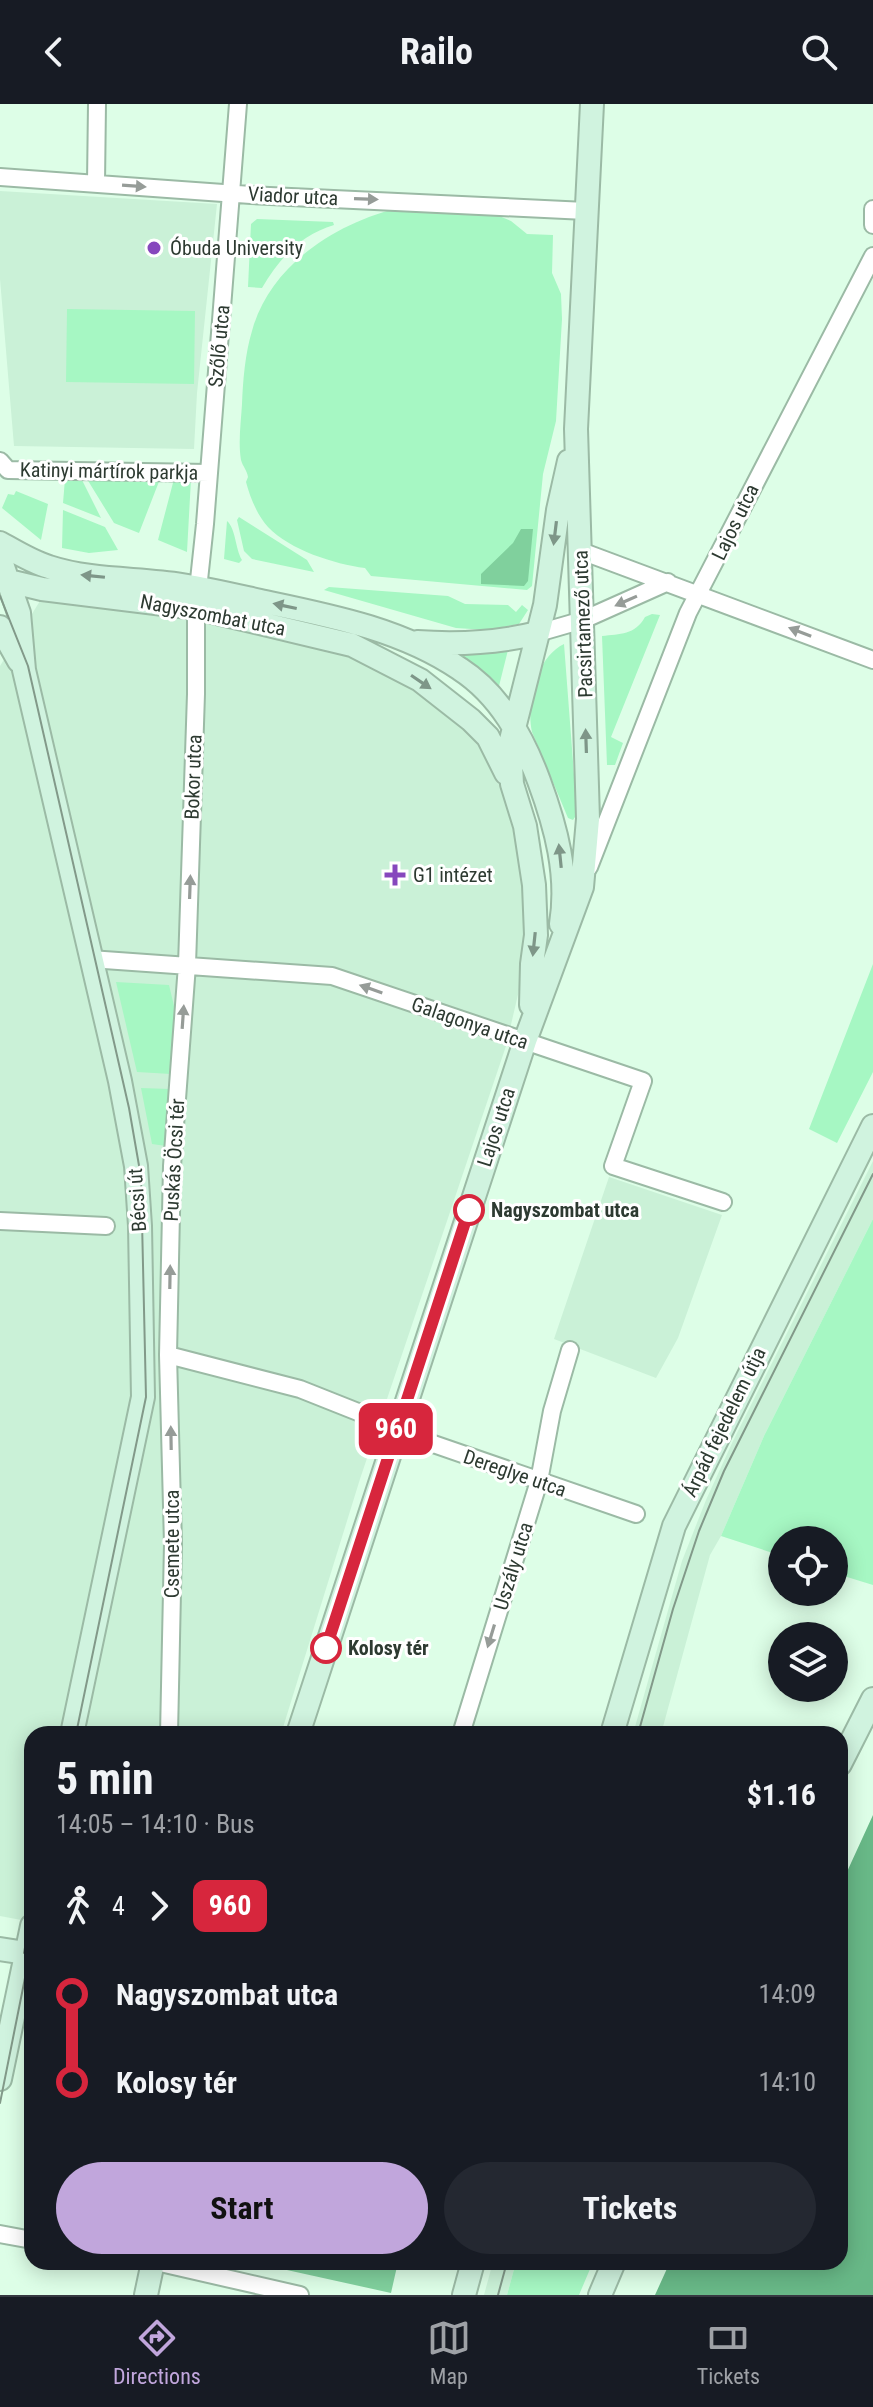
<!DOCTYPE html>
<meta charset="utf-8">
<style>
body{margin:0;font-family:"Roboto Condensed",sans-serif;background:#242831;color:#f1f3f6;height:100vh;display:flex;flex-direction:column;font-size:30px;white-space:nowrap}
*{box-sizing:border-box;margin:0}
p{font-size:26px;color:#9ea1a6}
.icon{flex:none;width:44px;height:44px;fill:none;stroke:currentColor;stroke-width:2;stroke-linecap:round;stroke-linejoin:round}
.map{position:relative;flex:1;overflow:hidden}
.sheet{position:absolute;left:24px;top:1622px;width:824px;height:544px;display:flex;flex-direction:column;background:#171b24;border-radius:24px;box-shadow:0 4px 20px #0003}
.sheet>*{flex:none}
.badge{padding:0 16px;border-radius:12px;font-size:28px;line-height:52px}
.buttons{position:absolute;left:768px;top:1422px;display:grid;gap:16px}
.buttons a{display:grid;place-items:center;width:80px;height:80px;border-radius:50%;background:#171b24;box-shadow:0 4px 20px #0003;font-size:40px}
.map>.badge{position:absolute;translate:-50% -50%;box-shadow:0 0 0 4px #fff}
.legs{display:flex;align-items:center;gap:12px;height:88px;padding:0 32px;font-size:26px}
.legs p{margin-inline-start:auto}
.overview{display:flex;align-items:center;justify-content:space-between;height:136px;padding:0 32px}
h1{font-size:44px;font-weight:700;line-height:60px}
.cta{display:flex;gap:16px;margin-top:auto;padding:16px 32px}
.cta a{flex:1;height:92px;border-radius:48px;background:#c1a6dc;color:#111;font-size:32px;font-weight:700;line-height:92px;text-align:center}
.cta a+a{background:#242831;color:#f1f3f6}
ul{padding:0 32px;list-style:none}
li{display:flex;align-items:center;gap:28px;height:88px;font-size:30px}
li i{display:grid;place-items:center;width:12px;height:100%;margin:0 10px;background:currentColor}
li i::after{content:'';width:20px;height:20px;margin:-10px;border:6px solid;border-radius:50%;background:#171b24}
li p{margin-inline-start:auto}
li:first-child i{background:linear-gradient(#0000 50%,currentColor 0)}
li:last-child i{background:linear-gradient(currentColor 50%,#0000 0)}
header{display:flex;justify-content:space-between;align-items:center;height:104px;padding:0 32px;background:#171b24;font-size:36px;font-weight:700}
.tabs{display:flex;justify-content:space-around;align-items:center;height:112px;border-top:2px solid #363941;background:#171b24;font-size:22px;color:#9ea1a6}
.tabs a{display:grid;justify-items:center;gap:4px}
.tabs .current{color:#c1a6dc}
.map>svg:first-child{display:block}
.built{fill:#caf1d7}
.green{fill:#a6f7c3}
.forest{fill:#80d09d}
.water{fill:#68b887}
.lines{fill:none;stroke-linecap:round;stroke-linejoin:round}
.street-casing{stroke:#9bbaa5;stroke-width:20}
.secondary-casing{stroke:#9bbaa5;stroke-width:26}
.street{stroke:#fff;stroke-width:16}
.secondary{stroke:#d0f3df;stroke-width:22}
.tram{stroke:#829989;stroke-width:2}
.oneway{fill:#969c98}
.oneway2{fill:#7e9688}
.line-1-casing{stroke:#fff;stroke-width:18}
.line-1{stroke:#d7263d;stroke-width:12}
.poi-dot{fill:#8647bd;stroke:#fff;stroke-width:3}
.stop-1-dot{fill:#fff;stroke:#d7263d;stroke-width:4}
.labels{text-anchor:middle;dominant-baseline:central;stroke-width:6;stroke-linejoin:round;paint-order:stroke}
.street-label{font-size:20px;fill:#2d3a31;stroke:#fff}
.poi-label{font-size:20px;fill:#2d3a31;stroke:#fff;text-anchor:start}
.stop-label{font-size:20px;font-weight:bold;fill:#2d3a31;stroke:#fff;text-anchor:start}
</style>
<header><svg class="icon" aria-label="back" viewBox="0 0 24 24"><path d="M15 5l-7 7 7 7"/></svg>Railo<svg class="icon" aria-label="search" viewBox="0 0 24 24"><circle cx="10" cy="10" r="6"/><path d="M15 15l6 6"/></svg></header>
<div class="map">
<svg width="873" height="2191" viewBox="0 0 873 2191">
<rect width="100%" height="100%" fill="#ddfee7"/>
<path class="built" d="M0,87L217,100L197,289L194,345L14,342L0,175Z
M43,492L186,513L360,553L421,585L488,644L515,711L524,767L526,822L520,882L506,942L360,1375L281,1630H32V1818L0,1812V562Z
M873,1057V1115L764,1332L721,1432L710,1451L661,1630H633L682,1457L706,1396L733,1337Z
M609,1073L722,1111L678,1234L656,1274L554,1235Z
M493,2158H516L507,2191H484Z"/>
<path class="green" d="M403,103L487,107L511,117L527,130L553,131L552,169L561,190L562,215L556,317L543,370L532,482L527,486L371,472L365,464C334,460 290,446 268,423C257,411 250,393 246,378L248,373C247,366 243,363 241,356C238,338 241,318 242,300C243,276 245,250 252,227C270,160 339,117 403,103Z
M257,115L333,118L334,121C300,131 279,155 262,184L248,183L251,120Z
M67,205L195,207L194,280L66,278Z
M81,374L101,414L63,399L65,375Z
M87,375H160L139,429L114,419Z
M174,375H191L187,448L158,436Z
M16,387L48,400L41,436L2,404L8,390L14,391Z
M63,406L105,423L118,446L89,449L62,444Z
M239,413L307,456L314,468L252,455L244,447L237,416Z
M227,417C236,425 235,444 242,456L239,459L224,455Z
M329,483L448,492L465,500L508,501L516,508L522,501L528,506L519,520L487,526L456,524L324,486Z
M652,510L660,511L611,633L623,639L615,661H607L602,532C620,530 635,531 645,513Z
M564,540L577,710L573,716L568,714L532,628C526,601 535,554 564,540Z
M508,546L498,586L454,550Z
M873,860V968L837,1039L809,1025Z
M116,878L169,881L174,902L171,970L137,968Z
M141,984L170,985L166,1042L152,1040Z
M873,1115V1481L834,1469V1436H782V1452L721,1432L764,1332Z
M516,2158H593L579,2191H507Z"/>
<path class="forest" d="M521,425H533L528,477L524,482L481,480V470L513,439Z
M251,2158H398L391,2189Z"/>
<path class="water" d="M873,1711V2191H655L670,2158H840V1783Z"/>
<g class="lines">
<defs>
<path id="street" d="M0,73L251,91L586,107
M96,79L97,0
M873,105V121
M0,357L8,366L209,369
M581,447L873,556
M538,529L583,516L668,478
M589,763L688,509L873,152
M90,855L332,872L643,977L613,1062L723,1098
M0,1117L106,1122
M168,1251L300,1285L373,1314L419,1335L636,1410
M169,1630L173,1440L168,1251L172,1062L187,861L196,590V504L205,420L238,0
M461,1630L539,1377L552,1307L570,1246
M0,2130L32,2136
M156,2158L300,2191"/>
<path id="secondary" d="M0,439C16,448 32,458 49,463C92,477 138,474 182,481C210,485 238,492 265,498C332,512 403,526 460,565C500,591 523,634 539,677C556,723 569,771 561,820
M0,454L19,509L24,566L120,977L136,1062L140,1122L143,1293L72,1630
M0,475L42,485L196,504L352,541L420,576L471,616L488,633L506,669
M0,523L19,557
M417,538C459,541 497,539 538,529
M531,901L532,860L536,831L534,781L525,722L512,680L510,640L545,501L558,406L569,357
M298,1630L525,937L582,783L588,715L576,325L592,0
M612,1630L674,1422L873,1022
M840,1660L873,1595
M0,1845L32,1850
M0,1975L32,1822
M146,2191L153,2158
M464,2191L473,2158
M600,2191L614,2158"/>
</defs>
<use href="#street" class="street-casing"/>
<use href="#secondary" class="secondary-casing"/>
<use href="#street" class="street"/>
<use href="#secondary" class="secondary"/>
<path class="tram" d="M0,492L28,562L129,1004L141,1073L146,1293L76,1630
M638,1630L673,1505L699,1427L724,1367L873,1070
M24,1849L32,1806
M0,1999L32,1839
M498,2191L507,2158"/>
</g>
<defs><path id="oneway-solid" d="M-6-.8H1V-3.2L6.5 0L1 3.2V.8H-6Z" transform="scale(2)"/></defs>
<g class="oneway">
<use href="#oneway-solid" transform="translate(134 82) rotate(4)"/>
<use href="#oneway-solid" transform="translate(366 95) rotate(2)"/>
<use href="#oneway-solid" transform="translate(626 497) rotate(156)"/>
<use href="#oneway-solid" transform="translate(800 528) rotate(-159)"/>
<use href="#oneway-solid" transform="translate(190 783) rotate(-88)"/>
<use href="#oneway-solid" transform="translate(371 885) rotate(-161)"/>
<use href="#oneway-solid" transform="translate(183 913) rotate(-86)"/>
<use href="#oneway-solid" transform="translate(170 1173) rotate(-89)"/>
<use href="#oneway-solid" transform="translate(171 1334) rotate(-91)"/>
<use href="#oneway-solid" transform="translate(491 1532) rotate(107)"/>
</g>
<g class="oneway2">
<use href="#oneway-solid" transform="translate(555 429) rotate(97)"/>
<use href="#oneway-solid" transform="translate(93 472) rotate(-174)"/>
<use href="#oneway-solid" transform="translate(285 502) rotate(-168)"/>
<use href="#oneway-solid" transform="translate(421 578) rotate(34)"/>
<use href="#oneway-solid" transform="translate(586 637) rotate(-92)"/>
<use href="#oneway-solid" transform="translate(560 752) rotate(-96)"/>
<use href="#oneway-solid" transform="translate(534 840) rotate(96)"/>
</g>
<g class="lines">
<defs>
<path id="line-1" d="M326,1544L469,1106"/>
</defs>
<use href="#line-1" class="line-1-casing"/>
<use href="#line-1" class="line-1"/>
</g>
<g class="poi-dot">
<circle cx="154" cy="144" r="8"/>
<path d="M391 759h8v8h8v8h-8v8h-8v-8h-8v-8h8z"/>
</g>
<g class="stop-1-dot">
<circle cx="469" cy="1106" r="14"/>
<circle cx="326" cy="1544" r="14"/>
</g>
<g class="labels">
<g class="street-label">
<text transform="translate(293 92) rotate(3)">Viador utca</text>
<text transform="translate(219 242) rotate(-85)">Szőlő utca</text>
<text transform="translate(109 367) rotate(1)">Katinyi mártírok parkja</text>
<text transform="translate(735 418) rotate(-64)">Lajos utca</text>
<text transform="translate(213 511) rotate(11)">Nagyszombat utca</text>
<text transform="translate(583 520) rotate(-92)">Pacsirtamező utca</text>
<text transform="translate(193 673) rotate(-88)">Bokor utca</text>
<text transform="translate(470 919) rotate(19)">Galagonya utca</text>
<text transform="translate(496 1023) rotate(-72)">Lajos utca</text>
<text transform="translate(174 1056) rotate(-87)">Puskás Öcsi tér</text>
<text transform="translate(137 1096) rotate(-94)">Bécsi út</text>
<text transform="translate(724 1318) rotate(-64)">Árpád fejedelem útja</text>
<text transform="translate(515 1369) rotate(19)">Dereglye utca</text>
<text transform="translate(172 1440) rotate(-90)">Csemete utca</text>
<text transform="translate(513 1462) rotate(-73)">Uszály utca</text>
</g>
<g class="poi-label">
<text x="170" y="144">Óbuda University</text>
<text x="413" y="771">G1 intézet</text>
</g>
<g class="stop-label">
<text x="491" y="1106">Nagyszombat utca</text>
<text x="348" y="1544">Kolosy tér</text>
</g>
</g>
</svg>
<div class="buttons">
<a><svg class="icon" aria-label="locate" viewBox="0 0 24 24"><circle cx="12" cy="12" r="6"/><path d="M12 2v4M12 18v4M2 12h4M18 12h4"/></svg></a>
<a><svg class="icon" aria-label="layers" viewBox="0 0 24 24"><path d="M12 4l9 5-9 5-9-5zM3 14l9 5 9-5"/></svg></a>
</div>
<b class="badge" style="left:396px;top:1325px;background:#d7263d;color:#fff">960</b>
<section class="sheet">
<div class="overview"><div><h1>5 min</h1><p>14:05 – 14:10 · Bus</p></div><b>$1.16</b></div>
<div class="legs"><svg class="icon" aria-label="walk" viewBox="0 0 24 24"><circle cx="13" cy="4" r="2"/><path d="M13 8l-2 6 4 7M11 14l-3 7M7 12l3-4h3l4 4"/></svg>4<svg class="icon" aria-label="forward" viewBox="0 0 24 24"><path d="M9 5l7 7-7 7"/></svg><b class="badge" style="background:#d7263d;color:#fff">960</b></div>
<ul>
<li><i style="color:#d7263d"></i><b>Nagyszombat utca</b><p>14:09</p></li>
<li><i style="color:#d7263d"></i><b>Kolosy tér</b><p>14:10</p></li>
</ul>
<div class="cta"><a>Start</a><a>Tickets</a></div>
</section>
</div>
<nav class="tabs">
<a class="current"><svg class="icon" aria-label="directions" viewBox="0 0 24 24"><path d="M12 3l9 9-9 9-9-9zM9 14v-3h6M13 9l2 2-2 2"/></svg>Directions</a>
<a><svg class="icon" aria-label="map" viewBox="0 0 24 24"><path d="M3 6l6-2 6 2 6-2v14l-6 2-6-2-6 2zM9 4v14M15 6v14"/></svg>Map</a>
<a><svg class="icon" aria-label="tickets" viewBox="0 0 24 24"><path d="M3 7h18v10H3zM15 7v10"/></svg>Tickets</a>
</nav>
